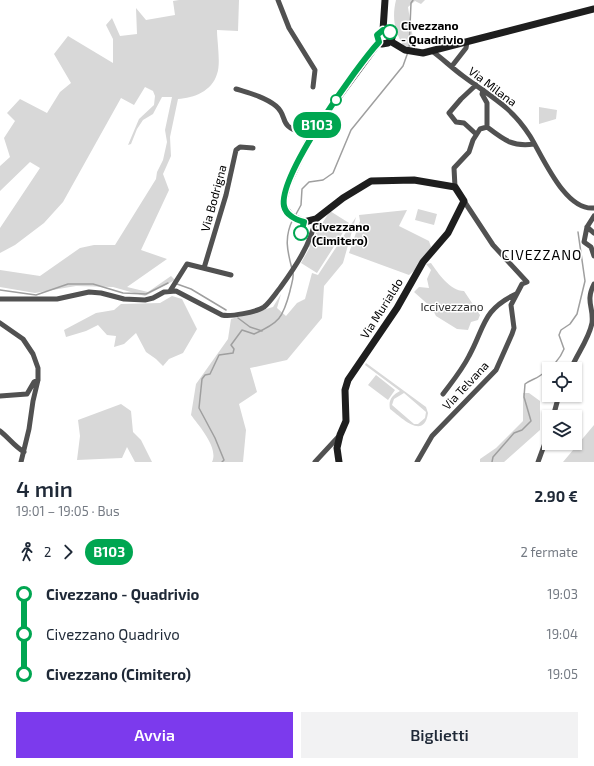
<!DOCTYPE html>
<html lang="it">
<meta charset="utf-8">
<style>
body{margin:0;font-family:"Exo 2",sans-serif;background:#f2f2f3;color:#1f2937;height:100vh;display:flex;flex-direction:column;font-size:15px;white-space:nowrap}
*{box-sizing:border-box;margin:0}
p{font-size:13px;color:#747a83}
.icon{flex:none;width:22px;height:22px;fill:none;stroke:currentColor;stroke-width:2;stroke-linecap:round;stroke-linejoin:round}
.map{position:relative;height:462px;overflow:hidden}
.sheet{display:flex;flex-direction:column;background:#fff;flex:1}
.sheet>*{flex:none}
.badge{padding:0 8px;border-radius:13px;font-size:14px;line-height:26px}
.buttons{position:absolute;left:542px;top:362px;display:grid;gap:8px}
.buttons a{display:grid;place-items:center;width:40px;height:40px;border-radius:0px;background:#fff;box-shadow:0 1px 3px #0004;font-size:20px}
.map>.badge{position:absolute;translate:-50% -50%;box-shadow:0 0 0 2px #fff}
.legs{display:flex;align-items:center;gap:6px;height:44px;padding:0 16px;font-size:13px}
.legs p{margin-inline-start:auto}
.headline{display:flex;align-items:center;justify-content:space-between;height:68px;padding:0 16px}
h1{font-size:22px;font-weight:600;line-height:30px}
.action{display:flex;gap:8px;margin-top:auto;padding:8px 16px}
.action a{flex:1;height:46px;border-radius:0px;background:#7c3aed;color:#fff;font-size:16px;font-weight:600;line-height:46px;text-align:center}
.action a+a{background:#f2f2f3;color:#1f2937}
ul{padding:0 16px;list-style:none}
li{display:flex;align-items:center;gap:14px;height:40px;font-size:15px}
li i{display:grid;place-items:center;width:6px;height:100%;margin:0 5px;background:currentColor}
li i::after{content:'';width:10px;height:10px;margin:-5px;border:3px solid;border-radius:50%;background:#fff}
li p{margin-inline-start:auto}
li:first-child i{background:linear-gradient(#0000 50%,currentColor 0)}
li:last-child i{background:linear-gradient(currentColor 50%,#0000 0)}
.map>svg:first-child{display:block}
.green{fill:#d8d8d8;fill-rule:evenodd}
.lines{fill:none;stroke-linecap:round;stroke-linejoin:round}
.stream{stroke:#9f9f9f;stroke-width:1.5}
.street{stroke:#515151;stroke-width:5}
.secondary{stroke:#1e1e1e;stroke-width:7}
.line-1-casing{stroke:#fff;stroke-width:9}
.line-1{stroke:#00a651;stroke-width:6}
.stop-1-dot{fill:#fff;stroke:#00a651;stroke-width:2}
.labels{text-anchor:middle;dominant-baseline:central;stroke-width:3;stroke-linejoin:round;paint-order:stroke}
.stop-label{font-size:12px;font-weight:bold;fill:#000;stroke:#fff;text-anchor:start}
.street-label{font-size:12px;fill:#000;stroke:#fff}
.park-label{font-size:12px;fill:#2f2f2f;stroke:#fff}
.quarter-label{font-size:14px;letter-spacing:1px;fill:#000;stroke:#fff}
</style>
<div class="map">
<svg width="594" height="462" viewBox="0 0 594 462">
<rect width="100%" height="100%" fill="#fff"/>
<path class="green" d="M179,0H239L238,31L217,30C217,41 221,64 217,74C212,91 194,98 178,99L170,137L171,156L163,174L169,190L141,250L167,259L127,287L148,292L171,276L175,280L145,296L113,287L76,286L35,293L0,287V270L40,276L80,248L94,245H115L156,179L157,172L163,160L167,142L165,130L172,97H162L153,114L143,120L137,129L131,144L128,145L139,119L154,105L155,96L153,91L145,87L134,105L121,98L63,202L44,223L15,245L0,253V228L40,168L30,162L0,191V166L10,157L4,138L15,121L7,113L20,99L47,113L60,92L71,83L54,54L68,36L113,63V39L106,25L112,18L120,36L137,34L136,8L146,20L175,15L173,1Z
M396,0H425L421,4L415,1L408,7L412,33L416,42L413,48L403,45C394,30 392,17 396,0Z
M539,107L557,110L556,119L539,124Z
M418,209L437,214L434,225L415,220Z
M407,210L399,226L429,241L431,247L415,270L409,275L349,253L360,221L359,215Z
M330,211L349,223L317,273L301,263L310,247L308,246Z
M356,217L343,263L324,286L322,318L287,360L250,368L257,392L239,404L246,430L243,462H212C219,448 199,426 191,415L196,384L228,339L231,319L273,307L281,294L277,308L286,316L297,303L305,299L312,273L318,275Z
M431,263C438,273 450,291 464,291L480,315L478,320L471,322L468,330L457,329L436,316L432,308L414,292L419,287L429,288L427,279L431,270L426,264Z
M172,296L182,299L197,329L183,353L169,359L163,366L156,359L146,352L136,333L124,344L114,347L116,336L107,335L98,325L86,331L66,337L64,330L96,313L114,310L121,304L160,303Z
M366,363L426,407L428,413C424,441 401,417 390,409C388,399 393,395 400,391L365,365ZM404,393L426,412L425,418L418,424H414L392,405L394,399Z
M376,375L395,390L388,400L368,385Z
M523,393H529L540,401V430L504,462H480V459L496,448L523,421Z
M121,404L131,411L133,432L141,440L152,462H135L127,447L122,458L77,460L80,436L78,420Z
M594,425V462H563Z"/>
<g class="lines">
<path class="stream" d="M409,49L411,3L413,0
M295,216L301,205L302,189L309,182L323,180L333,173L351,130L403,66L408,52
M292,269C287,250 284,237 293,219
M177,284L191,289L226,310
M0,290L36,295L68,284H93L123,293L146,294L168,283
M238,318L250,327L262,331
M222,462L224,460L215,438L199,408L202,379L205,375L210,374L219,355L233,353L234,349L231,345L242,330L254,334C279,323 283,318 290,291C291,285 294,279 293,273
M492,462L493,457L514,433L522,430L531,421L524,397L525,384C530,380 536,379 541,375C550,369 560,359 564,349L559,335L561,330L570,324L577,314L585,281L578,232"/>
<path class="street" d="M278,0L289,28L315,70L313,87
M432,51C443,59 452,68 463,76C491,97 511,106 530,136C543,157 565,211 594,208
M452,66L466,48L467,42
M476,85L461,99L449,113L456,122L464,123L476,134
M236,89C249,93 265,97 276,106C289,117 277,126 303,133L309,130L317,121L321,120
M483,90L482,94L487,103V127
M487,127C504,140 512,147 534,144
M455,187L454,168L469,152L473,140L480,129L487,127
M594,216L587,227L584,242L591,247L594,256
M587,227L594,233
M204,268L226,195L236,150L240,147L253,148
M170,291L187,264L231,275
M0,299H57L89,292L101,293L124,299L145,300L153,298L164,292L176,291L222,315C230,317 257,312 264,307C270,302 275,294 280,288C296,266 310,245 316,219
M0,323L23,339L33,354L38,368V380L33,401L29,429L21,462
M571,369C577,354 589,339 592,323C594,307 585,302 594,284
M443,394C452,382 462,370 469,356C485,327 482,310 516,294
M0,396L27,394L34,382L38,380
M553,417L559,395
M0,431C9,438 14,446 24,452
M315,462L340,435
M417,462L432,436L496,370L512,334L514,328L511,305L522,284L527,282L493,245L464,201
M538,462L549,432"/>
<path class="secondary" d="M383,30L385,0
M390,41L405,50L423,53L594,9
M379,42L382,44L388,43L392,38L390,32L383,30
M379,42L377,35L383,30
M339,462L337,448L340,435L346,421L345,390L348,380L397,308L423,262L448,233L464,201L455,187L414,180L371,181L343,198L316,219L304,222L291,216L284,207V199L288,184L312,133L379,42"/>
</g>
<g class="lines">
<defs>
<path id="line-1" d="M301,233L304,222C296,220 286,215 284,206C278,176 357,66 379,42L377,35L383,30L390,32"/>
</defs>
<use href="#line-1" class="line-1-casing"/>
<use href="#line-1" class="line-1"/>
</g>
<g class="stop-1-dot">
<circle cx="390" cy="32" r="7"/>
<circle cx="336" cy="100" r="5"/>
<circle cx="301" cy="233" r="7"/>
</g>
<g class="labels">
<g class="stop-label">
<text x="401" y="25">Civezzano<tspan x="401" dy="14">- Quadrivio</tspan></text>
<text x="312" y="226">Civezzano<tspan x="312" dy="14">(Cimitero)</tspan></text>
</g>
<g class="street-label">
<text transform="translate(493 86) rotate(37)">Via Milana</text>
<text transform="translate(213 198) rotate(-75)">Via Bodrigna</text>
<text transform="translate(381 308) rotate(-58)">Via Murialdo</text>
<text transform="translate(465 385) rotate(-47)">Via Telvana</text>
</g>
<g class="park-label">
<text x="452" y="306">Iccivezzano</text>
</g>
<g class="quarter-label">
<text x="542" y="254">CIVEZZANO</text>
</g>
</g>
</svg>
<div class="buttons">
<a><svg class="icon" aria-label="locate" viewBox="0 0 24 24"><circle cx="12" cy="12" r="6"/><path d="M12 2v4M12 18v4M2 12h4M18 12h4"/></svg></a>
<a><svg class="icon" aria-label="layers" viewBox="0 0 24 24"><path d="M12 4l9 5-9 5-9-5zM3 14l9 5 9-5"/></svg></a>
</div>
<b class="badge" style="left:317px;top:125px;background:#00a651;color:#fff">B103</b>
</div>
<section class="sheet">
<div class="headline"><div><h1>4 min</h1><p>19:01 – 19:05 · Bus</p></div><b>2.90 €</b></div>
<div class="legs"><svg class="icon" aria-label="walk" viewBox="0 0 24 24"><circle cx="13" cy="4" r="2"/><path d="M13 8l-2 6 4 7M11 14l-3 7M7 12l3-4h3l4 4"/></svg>2<svg class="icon" aria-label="forward" viewBox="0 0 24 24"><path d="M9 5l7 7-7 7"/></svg><b class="badge" style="background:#00a651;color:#fff">B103</b><p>2 fermate</p></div>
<ul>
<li><i style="color:#00a651"></i><b>Civezzano - Quadrivio</b><p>19:03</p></li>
<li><i style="color:#00a651"></i><span>Civezzano Quadrivo</span><p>19:04</p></li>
<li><i style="color:#00a651"></i><b>Civezzano (Cimitero)</b><p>19:05</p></li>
</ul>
<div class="action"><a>Avvia</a><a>Biglietti</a></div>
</section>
